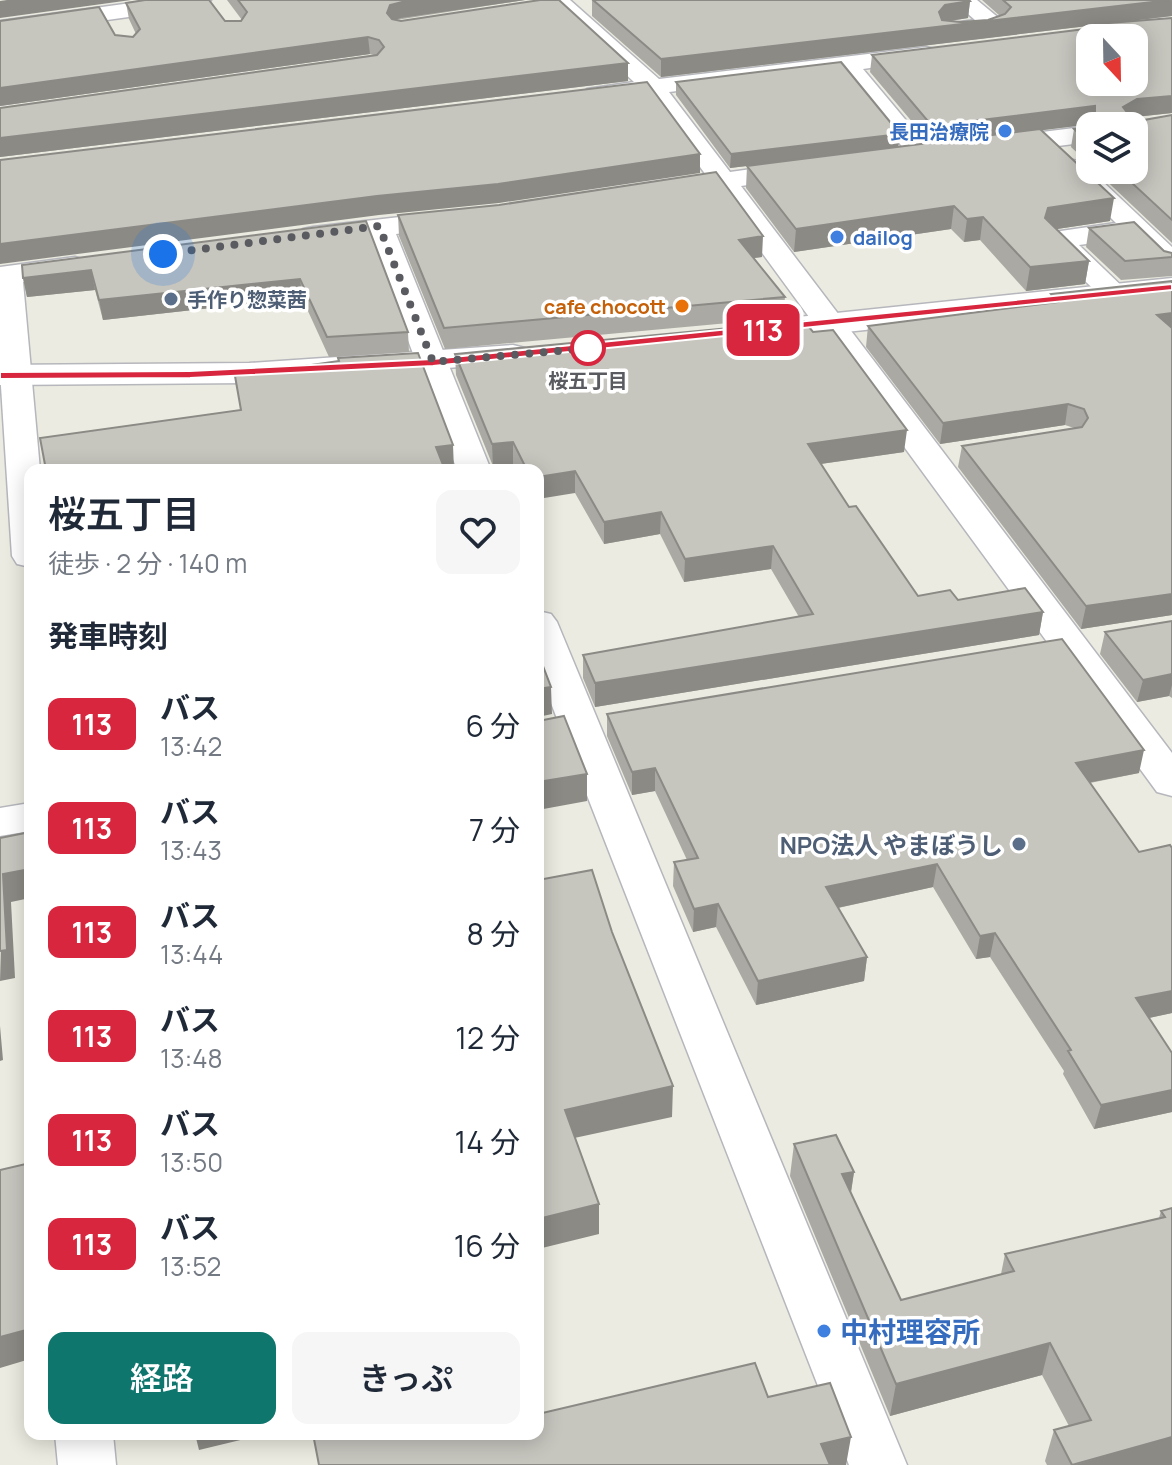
<!DOCTYPE html>
<html lang="ja">
<meta charset="utf-8">
<style>
body{margin:0;font-family:Manrope,"Noto Sans JP",sans-serif;background:#f6f6f7;color:#1f2937;height:100vh;display:flex;flex-direction:column;font-size:30px;white-space:nowrap}
*{box-sizing:border-box;margin:0}
p{font-size:26px;color:#747a83}
.icon{flex:none;width:44px;height:44px;fill:none;stroke:currentColor;stroke-width:2;stroke-linecap:round;stroke-linejoin:round}
.map{position:relative;flex:1;overflow:hidden}
.drawer{position:absolute;left:24px;top:464px;width:520px;height:976px;display:flex;flex-direction:column;background:#fff;border-radius:16px;box-shadow:0 4px 20px #0003}
.drawer>*{flex:none}
.badge{padding:0 16px;border-radius:12px;font-size:28px;line-height:52px}
.needle{width:52px;rotate:158deg}
.fabs{position:absolute;left:1076px;top:24px;display:grid;gap:16px}
.fabs a{display:grid;place-items:center;width:72px;height:72px;border-radius:16px;background:#fff;box-shadow:0 4px 20px #0003;font-size:40px}
.you{position:absolute;width:40px;height:40px;margin:-20px;border:6px solid #fff;border-radius:50%;background:#1a73e8;box-shadow:0 0 0 12px #1a73e833}
.map>.badge{position:absolute;translate:-50% -50%;box-shadow:0 0 0 4px #fff}
h2{padding:0 24px;font-size:30px;line-height:72px}
.round{display:grid;place-items:center;flex:none;width:84px;height:84px;border-radius:16px;background:#f6f6f7}
.headline{display:flex;align-items:center;justify-content:space-between;height:136px;padding:0 24px}
h1{font-size:38px;font-weight:600;line-height:60px}
.button{display:flex;gap:16px;margin-top:auto;padding:16px 24px}
.button a{flex:1;height:92px;border-radius:16px;background:#0f766e;color:#fff;font-size:32px;font-weight:600;line-height:92px;text-align:center}
.button a+a{background:#f6f6f7;color:#1f2937}
ul{padding:0;list-style:none}
li{display:flex;align-items:center;gap:24px;height:104px;padding:0 24px}
li div{flex:1}
li b{display:block;font-size:30px}
li em{font-style:normal}
li .badge{min-width:88px;font-weight:700;text-align:center}
.map>svg:first-child{display:block}
.lines{fill:none;stroke-linecap:round;stroke-linejoin:round}
.minor-casing{stroke:#b6b7bc;stroke-width:3}
.tertiary-casing{stroke:#b6b7bc;stroke-width:3}
.minor{fill:#fff;fill-rule:evenodd}
.tertiary{fill:#fff;fill-rule:evenodd}
.wall{fill:#aaa9a3}
.shaded-wall{fill:#8b8a85}
.building{fill:#c6c5be;stroke:#8b8a85;stroke-width:2;fill-rule:evenodd}
.line{fill:#d7263d;stroke:#fff;stroke-width:2}
.walk{stroke:#595b60;stroke-width:8;stroke-dasharray:0 14.4}
.shop-dot{fill:#3f7fe0;stroke:#fff;stroke-width:3}
.service-dot{fill:#5c6f8a;stroke:#fff;stroke-width:3}
.food-dot{fill:#e8710a;stroke:#fff;stroke-width:3}
.stop-dot{fill:#fff;stroke:#d7263d;stroke-width:4}
.labels{text-anchor:middle;dominant-baseline:central;stroke-width:7;stroke-linejoin:round;paint-order:stroke}
.far-shop-label{font-size:20px;font-weight:bold;fill:#366cbe;stroke:#fff;text-anchor:end}
.far-service-label{font-size:20px;font-weight:bold;fill:#4e5e75;stroke:#fff;text-anchor:start}
.far-food-label{font-size:20px;font-weight:bold;fill:#c56008;stroke:#fff;text-anchor:end}
.far-stop-label{font-size:20px;font-weight:bold;fill:#595b60;stroke:#fff}
.service-label{font-size:24px;font-weight:bold;fill:#4e5e75;stroke:#fff;text-anchor:end}
.near-shop-label{font-size:28px;font-weight:bold;fill:#366cbe;stroke:#fff;text-anchor:start}
</style>
<div class="map">
<svg width="1172" height="1465" viewBox="0 0 1172 1465">
<rect width="100%" height="100%" fill="#ebebe1"/>
<g class="lines">
<defs>
<path id="minor" d="M153,0H211L200,7L0,35V21Z
M546,0H570L659,79L926,47L934,49L938,54L934,59L863,69L935,155L931,160H913L841,71L669,92L730,172L801,162L810,164L814,170L810,176L741,186L1172,753V796L1157,792L716,190L666,197L657,195L653,189L657,183L706,175L647,95L596,101L587,99L584,94L587,89L634,82Z
M952,0H977L1006,24C996,36 955,39 939,35L936,30L939,25L975,20Z
M1090,126V142L995,154L986,151L982,146L986,141L995,138Z
M1073,160L1082,162L1172,247V271L1162,268L1131,238L1079,245L1129,293L1124,299L1114,302L1104,299L1047,245L1043,239L1047,233L1116,223L1060,168L1064,162Z
M452,211L462,213L466,219L462,225L396,234L491,470H457L369,237L313,243L303,241L299,235L303,229L313,227Z
M75,257L85,260L89,266L85,272L23,282L40,470H30V567L17,564L12,556L0,371V267Z
M538,611L551,614L557,622L907,1465H849L538,670Z
M30,803V831L0,836V808Z
M55,1434H113L116,1465H58Z"/>
<path id="tertiary" d="M1172,278V298L749,342L737,339L732,332L737,325L749,322Z
M513,345L525,348L530,355L525,362L249,383L0,385V365L249,363Z"/>
</defs>
<use href="#minor" class="minor-casing"/>
<use href="#tertiary" class="tertiary-casing"/>
<use href="#minor" class="minor"/>
<use href="#tertiary" class="tertiary"/>
</g>
<path class="wall" d="M145,0H209L225,21H241L242,20L227,0H525L396,20L401,21L540,0H559L628,63V81L0,157V108L374,55L370,54L0,106V21L99,7L115,35L133,37L136,34L129,19L126,3Z
M592,0L970,1L968,18L950,21L960,22L988,20L1000,16L982,0H1172V16L1122,22L1172,18V113L1136,117L1138,121L1172,115V243L1095,170H1134L1092,126V124L1041,130L1110,221L1057,229L1089,261L1085,284L1026,291L980,240L964,242L951,229L794,252L746,188L747,166L754,165L730,168L676,95V82L900,134L898,147L930,143L870,72L872,55L1093,28L1095,25L661,77L592,16Z
M1090,127V165L1071,147L1074,129Z
M398,215L762,257L754,258L785,297L783,318L445,349L399,236Z
M366,221L408,332L409,352L329,357L302,298L103,320L95,290L27,297L23,278Z
M1089,228L1172,253V276L1121,280L1086,247Z
M1172,281V615L1081,629L958,467L962,446L1074,428L1065,425L940,444L866,347L868,326L1049,303L1051,294Z
M455,354L904,452L821,464L849,507L918,596L1043,612L1039,635L595,707L583,678V655L799,617L771,569L684,582L660,534L604,544L575,493L538,470H516L513,464L493,466L456,375Z
M1172,621V698L1169,696L1137,702L1100,654L1105,632Z
M607,714L1139,773L1090,783L1139,852L1172,1013L1149,1018L1172,1053V1112L1094,1129L1063,1074L1064,1071L990,957L976,959L933,887L838,908L867,957L864,981L756,1005L716,927L693,932L673,886L674,862L687,860L655,791L632,795L607,736Z
M794,1144L854,1172L851,1193L901,1300L1001,1274L1005,1254L1159,1218L1161,1211L1172,1208V1465H1047L1045,1461L1054,1430L1069,1426L1042,1375L890,1416L790,1176Z"/>
<path class="shaded-wall" d="M7,0H131L0,18V1Z
M410,0H525L401,18L391,21L387,13L390,5Z
M1172,0V16L661,77V59L939,12L945,5L970,1L968,18L943,22L939,27Z
M368,37L370,54L0,106V88Z
M628,63V81L0,157V138Z
M1172,96V113L1134,117L1123,107L1137,99Z
M1095,106L1092,124L930,144L932,126Z
M900,134L898,148L730,168L731,154Z
M700,154V173L499,203L379,215L0,264V244Z
M1114,198L1110,221L1044,231L1045,218L1048,208Z
M954,206L951,229L794,252L796,229Z
M983,217L980,240L964,242L967,219Z
M763,236L762,257L738,260L739,240Z
M1089,261L1085,284L1026,291L1030,267Z
M91,270L95,290L27,297L23,278Z
M300,279L302,298L103,320L99,300Z
M1172,313V332L1157,315Z
M1068,404L1065,425L940,444L943,423Z
M907,430L904,452L806,466L808,444Z
M513,442V464L493,466L492,444Z
M453,445L454,470H438L436,447Z
M575,471V493L538,499V477Z
M661,512L660,534L604,544V522Z
M773,546L771,569L684,582L685,559Z
M1172,594V615L1081,629L1086,606Z
M1043,612L1039,635L595,707V683Z
M1172,674V685L1169,696L1137,702L1143,680Z
M551,687L552,714L538,717V689Z
M1144,750L1139,773L1071,786L1076,763Z
M655,768V791L632,795V772Z
M587,774V801L538,810V782Z
M937,864L933,887L823,911L826,887Z
M30,869V898L11,902L15,978L0,981L3,874Z
M718,904L716,927L693,932L694,909Z
M995,933L990,957L976,959L980,936Z
M867,957L864,981L756,1005L758,981Z
M1172,991V1013L1130,1022L1136,998Z
M0,1026L3,1060L0,1061Z
M673,1086L672,1117L565,1140V1110Z
M1172,1090V1112L1094,1129L1101,1105Z
M854,1172L849,1204L842,1174Z
M599,1204V1234L538,1249V1219Z
M30,1329V1359L0,1368V1337Z
M1050,1343L1042,1375L890,1416L896,1384Z
M195,1434H265L199,1450Z
M851,1437L846,1465H818L821,1444Z
M1172,1437V1465H1075Z"/>
<path class="building" d="M145,0H209L225,21H241L247,12L238,0H410L390,5L387,13L392,19L401,21L540,0H559L628,63L0,138V108L377,55L384,47L379,40L368,37L0,88V21L99,7L115,35L133,37L140,29L126,3Z
M593,0H969L970,1L945,5L939,12L942,20L960,22L988,20L1005,14L1011,7L1003,0H1170L661,59Z
M1172,18V96L1137,99L1123,107L1126,111H1134L1138,121L1172,115V220L1118,170H1134V126H1094H1095V106L932,126L872,55L1093,28L1096,24ZM1090,38H1134V82H1090Z
M841,62L900,134L731,154L676,82Z
M647,82L700,154L498,184L377,196L0,244V160Z
M1090,127V144L1074,129Z
M1040,129L1114,198L1048,208L1045,218L1089,261L1030,267L983,217L967,219L954,206L796,229L747,166Z
M716,172L763,236L739,240L785,297L444,328L398,215L499,205Z
M366,221L408,332L327,337L300,279L99,300L91,270L23,278L22,265Z
M1134,222L1164,251L1172,253V257L1125,261L1089,228Z
M1172,281V313L1157,315L1172,328V594L1086,606L962,446L1082,427L1088,418L1084,409L1068,404L943,423L868,326L1058,302L1051,294Z
M804,321L813,332L833,330L907,430L808,444L849,507L856,506L918,596L950,590L958,600L1025,588L1043,612L595,683L583,655L813,614L773,546L685,559L661,512L604,522L575,471L538,477V470H527L513,442L492,444L455,354Z
M418,353L453,445L436,447L445,470H46L40,438L241,410L235,376L339,361L338,358Z
M1172,621V674L1143,680L1105,632Z
M1062,639L1144,750L1076,763L1139,852L1170,845L1172,848V991L1136,998L1172,1053V1090L1101,1105L1068,1051L1071,1050L995,933L980,936L937,864L826,887L867,957L758,981L718,904L694,909L674,862L698,858L655,768L632,772L607,714Z
M538,653L551,687L538,689Z
M564,716L587,774L538,782V721Z
M30,832V869L3,874L7,950L0,951V838Z
M592,870L612,932L673,1086L565,1110L599,1204L538,1219V880Z
M836,1135L854,1172L842,1174L901,1300L1014,1271L1005,1254L1165,1217L1161,1211L1172,1208V1437L1072,1465L1054,1430L1091,1420L1050,1343L896,1384L794,1144Z
M30,1163V1329L0,1337V1170Z
M755,1363L768,1397L830,1383L851,1437L821,1444L830,1465H319L313,1434H538V1414Z"/>
<path class="line" d="M1172,284V290L433,366L190,378L0,379V372L190,371L433,359Z"/>
<g class="lines">
<path class="walk" d="M163,254L379,226L433,362L591,348H588"/>
</g>
<g class="shop-dot">
<circle cx="1005" cy="131" r="8"/>
<circle cx="837" cy="237" r="8"/>
<circle cx="824" cy="1331" r="8"/>
</g>
<g class="service-dot">
<circle cx="171" cy="299" r="8"/>
<circle cx="1019" cy="844" r="8"/>
</g>
<circle class="food-dot" cx="682" cy="306" r="8"/>
<circle class="stop-dot" cx="588" cy="348" r="16"/>
<g class="labels">
<g class="far-shop-label">
<text x="989" y="131">長田治療院</text>
<text x="853" y="237" text-anchor="start">dailog</text>
</g>
<g class="far-service-label">
<text x="187" y="299">手作り惣菜茜</text>
</g>
<g class="far-food-label">
<text x="666" y="306">cafe chocott</text>
</g>
<g class="far-stop-label">
<text x="588" y="380">桜五丁目</text>
</g>
<g class="service-label">
<text x="1003" y="844">NPO法人 やまぼうし</text>
</g>
<g class="near-shop-label">
<text x="840" y="1331">中村理容所</text>
</g>
</g>
</svg>
<div class="fabs">
<a><svg class="needle" viewBox="-14 -14 28 28"><path d="M0-13l5 13h-10z" fill="#e53935"/><path d="M0 13l5-13h-10z" fill="#747a83"/></svg></a>
<a><svg class="icon" aria-label="layers" viewBox="0 0 24 24"><path d="M12 4l9 5-9 5-9-5zM3 14l9 5 9-5"/></svg></a>
</div>
<div class="you" style="left:163px;top:254px"></div>
<b class="badge" style="left:763px;top:330px;background:#d7263d;color:#fff">113</b>
<section class="drawer">
<div class="headline"><div><h1>桜五丁目</h1><p>徒歩 · 2 分 · 140 m</p></div><a class="round"><svg class="icon" aria-label="heart" viewBox="0 0 24 24"><path d="M12 20l-8-8c-3-5 5-10 8-4 3-6 11-1 8 4z"/></svg></a></div>
<h2>発車時刻</h2>
<ul>
<li><span class="badge" style="background:#d7263d;color:#fff">113</span><div><b>バス</b><p>13:42</p></div><em>6 分</em></li>
<li><span class="badge" style="background:#d7263d;color:#fff">113</span><div><b>バス</b><p>13:43</p></div><em>7 分</em></li>
<li><span class="badge" style="background:#d7263d;color:#fff">113</span><div><b>バス</b><p>13:44</p></div><em>8 分</em></li>
<li><span class="badge" style="background:#d7263d;color:#fff">113</span><div><b>バス</b><p>13:48</p></div><em>12 分</em></li>
<li><span class="badge" style="background:#d7263d;color:#fff">113</span><div><b>バス</b><p>13:50</p></div><em>14 分</em></li>
<li><span class="badge" style="background:#d7263d;color:#fff">113</span><div><b>バス</b><p>13:52</p></div><em>16 分</em></li>
</ul>
<div class="button"><a>経路</a><a>きっぷ</a></div>
</section>
</div>
